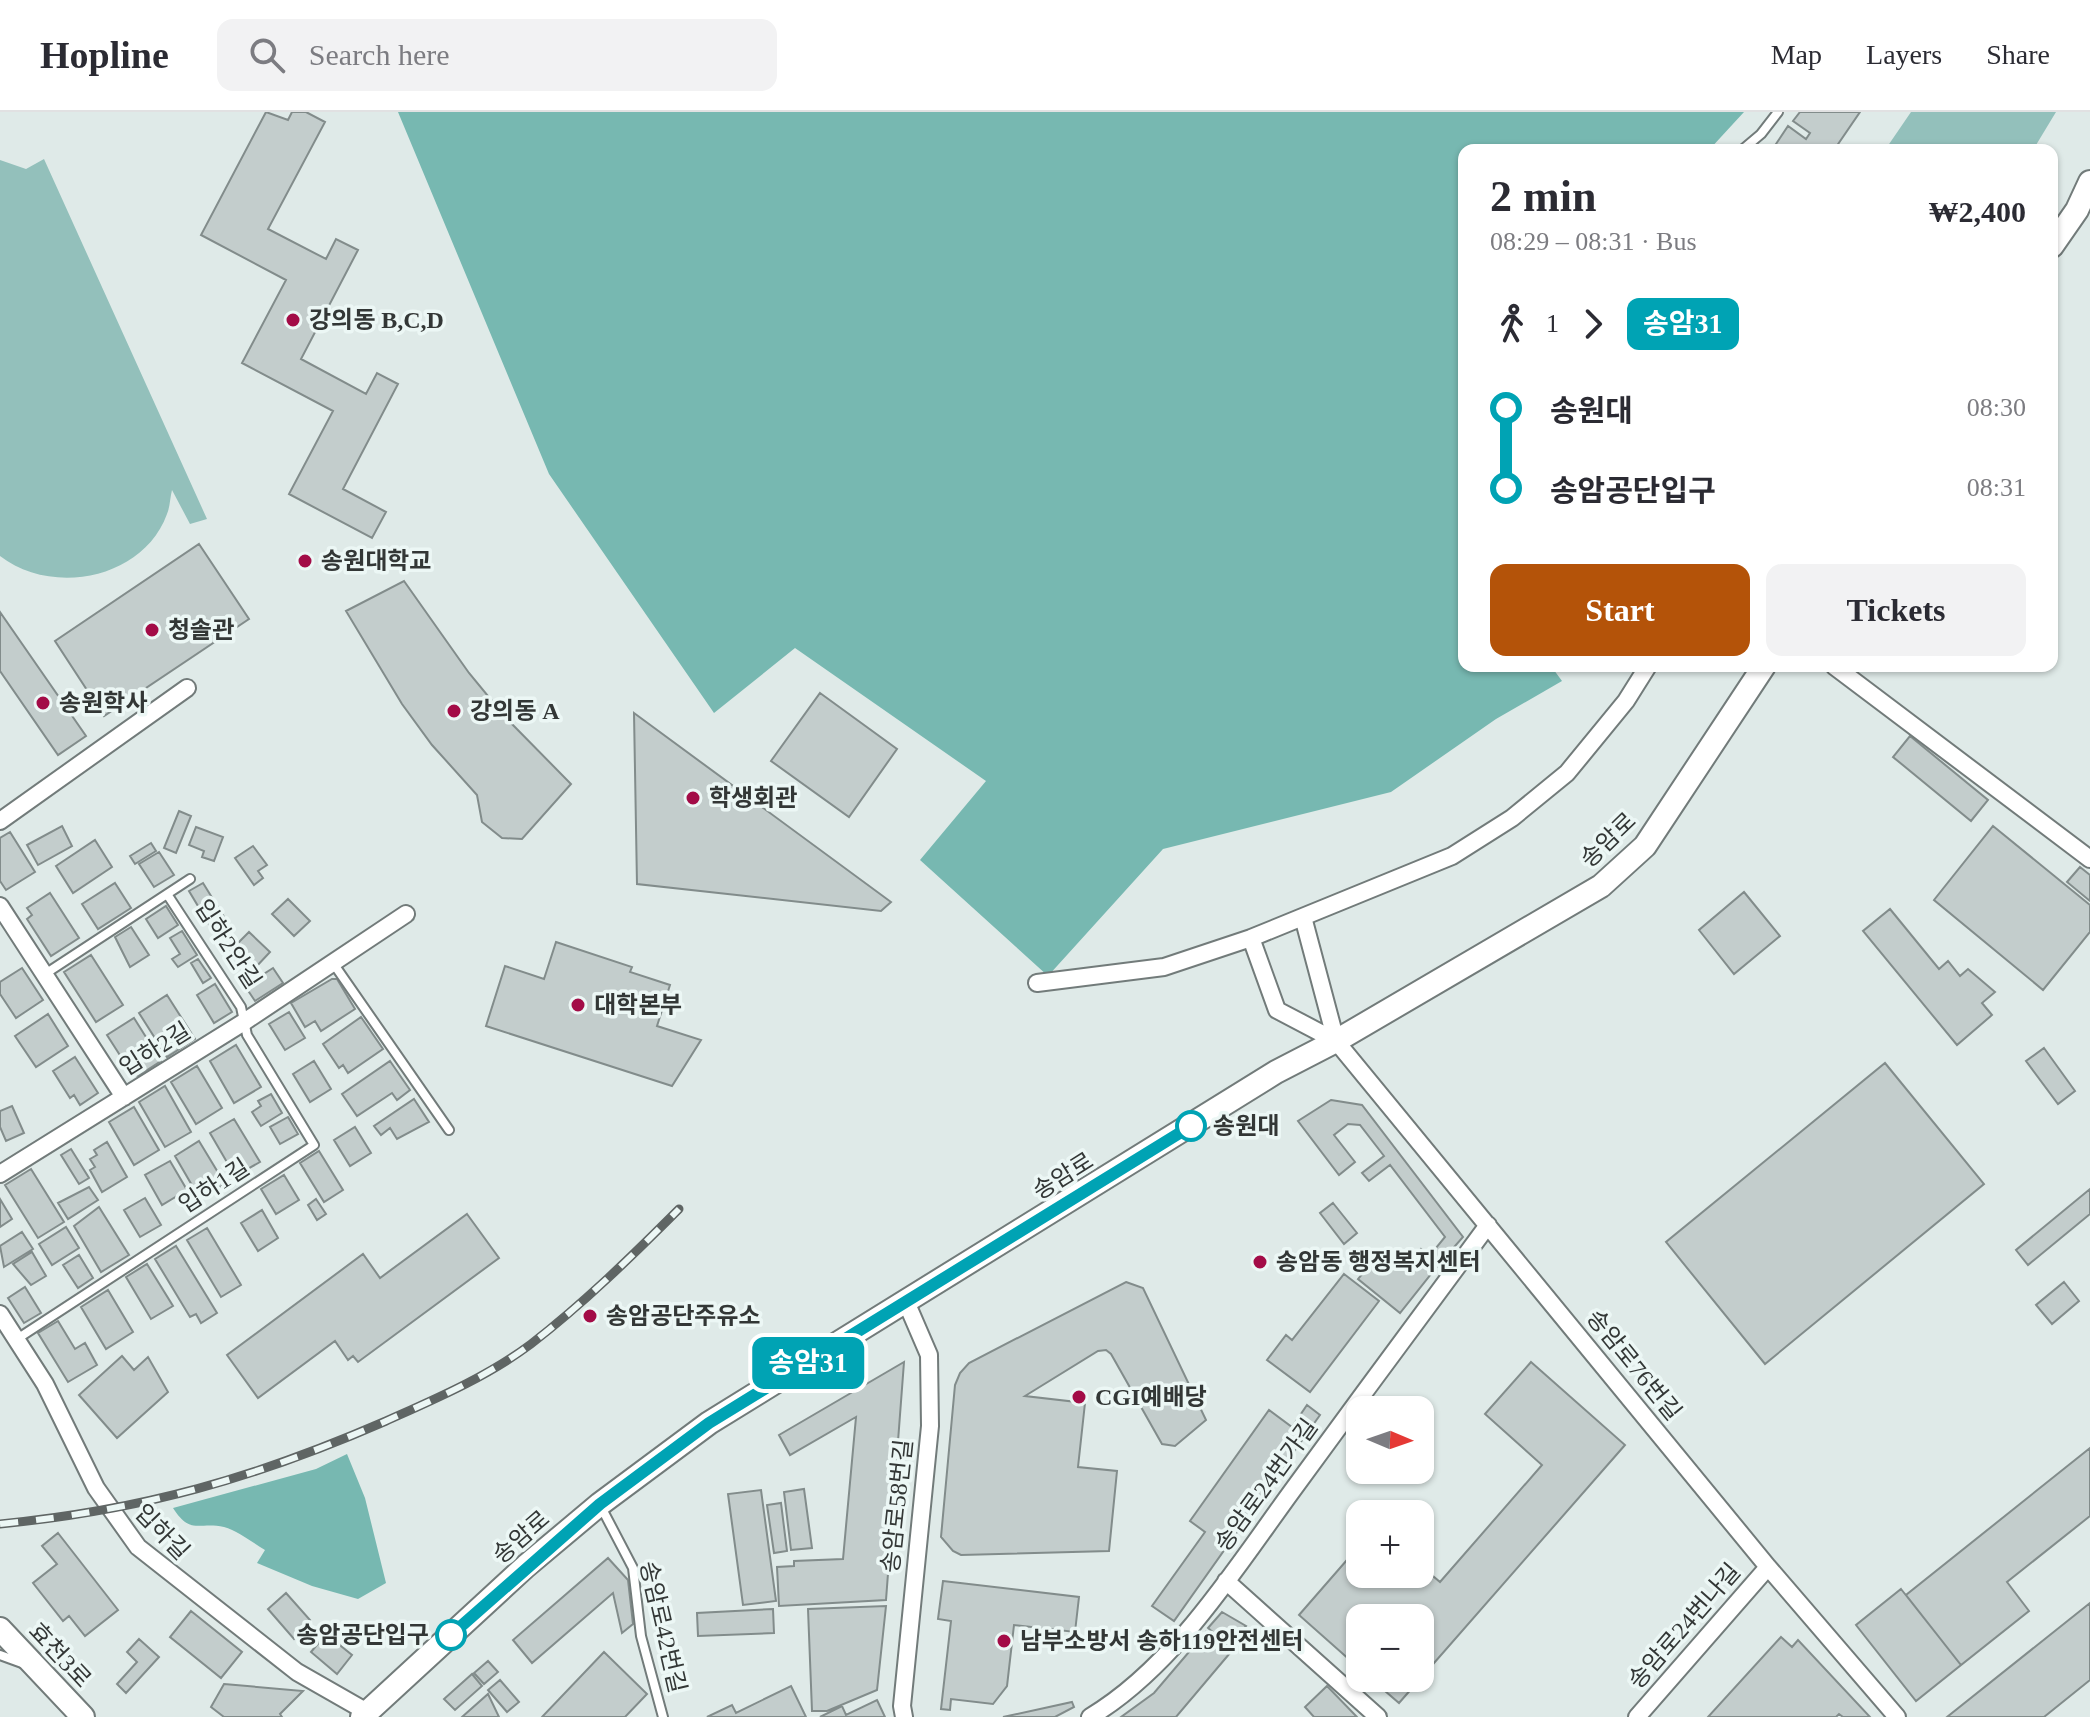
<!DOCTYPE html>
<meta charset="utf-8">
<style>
body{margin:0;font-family:"Times New Roman","Noto Sans KR",serif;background:#f2f2f3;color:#2b2b33;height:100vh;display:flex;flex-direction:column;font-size:30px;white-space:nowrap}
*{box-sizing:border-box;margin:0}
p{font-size:26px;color:#7c7c81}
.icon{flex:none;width:44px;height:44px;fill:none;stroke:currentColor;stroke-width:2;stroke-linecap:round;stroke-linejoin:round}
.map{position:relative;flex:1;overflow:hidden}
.sheet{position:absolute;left:1458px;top:32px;width:600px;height:528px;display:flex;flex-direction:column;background:#fff;border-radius:16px;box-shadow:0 2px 6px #0004}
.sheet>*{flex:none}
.badge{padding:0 16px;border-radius:12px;font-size:28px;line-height:52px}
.needle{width:52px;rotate:92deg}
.controls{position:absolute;left:1346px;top:1284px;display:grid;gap:16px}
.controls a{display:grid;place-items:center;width:88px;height:88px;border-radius:16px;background:#fff;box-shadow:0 2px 6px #0004;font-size:40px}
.map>.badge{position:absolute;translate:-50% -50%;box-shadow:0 0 0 4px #fff}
.legs{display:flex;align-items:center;gap:12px;height:88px;padding:0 32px;font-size:26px}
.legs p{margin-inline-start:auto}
.overview{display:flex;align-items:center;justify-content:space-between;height:136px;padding:0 32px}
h1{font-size:44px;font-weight:600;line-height:60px}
.button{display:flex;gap:16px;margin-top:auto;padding:16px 32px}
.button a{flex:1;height:92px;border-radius:16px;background:#b45309;color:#fff;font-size:32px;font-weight:600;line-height:92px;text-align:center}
.button a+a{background:#f2f2f3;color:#2b2b33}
ul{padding:0 32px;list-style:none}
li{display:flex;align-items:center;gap:28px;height:80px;font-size:30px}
li i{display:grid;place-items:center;width:12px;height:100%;margin:0 10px;background:currentColor}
li i::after{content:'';width:20px;height:20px;margin:-10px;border:6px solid;border-radius:50%;background:#fff}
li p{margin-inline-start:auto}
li:first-child i{background:linear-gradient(#0000 50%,currentColor 0)}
li:last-child i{background:linear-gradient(currentColor 50%,#0000 0)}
header{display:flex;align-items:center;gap:48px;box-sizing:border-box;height:112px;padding:0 40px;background:#fff;border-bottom:2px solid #e1e1e2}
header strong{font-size:38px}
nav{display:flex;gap:44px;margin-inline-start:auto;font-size:28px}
.search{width:560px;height:72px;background:#f2f2f3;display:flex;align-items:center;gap:20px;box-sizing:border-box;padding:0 28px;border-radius:16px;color:#7c7c81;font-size:30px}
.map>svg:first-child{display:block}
.green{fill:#93c0bb}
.forest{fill:#77b8b1}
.building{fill:#c3cdcc;stroke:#828c8b;stroke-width:2}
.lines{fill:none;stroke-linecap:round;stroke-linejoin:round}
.lane-casing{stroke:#727b7a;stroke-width:12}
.street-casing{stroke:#727b7a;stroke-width:20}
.secondary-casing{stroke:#727b7a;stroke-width:26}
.lane{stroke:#fff;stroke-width:8}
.street{stroke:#fff;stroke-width:16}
.secondary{stroke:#fff;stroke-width:22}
.rail-casing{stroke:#5f6564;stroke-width:9}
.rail{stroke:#ecf7f5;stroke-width:6;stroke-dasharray:18;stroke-linecap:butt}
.line-1-casing{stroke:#fff;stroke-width:18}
.line-1{stroke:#00a3b4;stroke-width:12}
.poi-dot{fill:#a30c47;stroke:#ecf7f5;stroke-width:3}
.stop-1-dot{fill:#fff;stroke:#00a3b4;stroke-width:4}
.labels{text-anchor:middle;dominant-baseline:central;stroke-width:7;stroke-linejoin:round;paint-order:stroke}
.poi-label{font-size:24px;font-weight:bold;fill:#333736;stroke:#ecf7f5;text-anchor:start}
.street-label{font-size:24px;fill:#333736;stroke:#ecf7f5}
.stop-label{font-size:24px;font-weight:bold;fill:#333736;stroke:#ecf7f5;text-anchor:start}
</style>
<header>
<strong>Hopline</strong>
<div class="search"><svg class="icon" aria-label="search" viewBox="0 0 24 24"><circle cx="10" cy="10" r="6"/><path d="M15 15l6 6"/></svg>Search here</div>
<nav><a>Map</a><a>Layers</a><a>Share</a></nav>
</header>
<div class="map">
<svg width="2090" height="1605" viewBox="0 0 2090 1605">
<rect width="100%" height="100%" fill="#dfeae8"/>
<path class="green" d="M1911,0H2056L2033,38H1885Z
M44,47L207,407L190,412L172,378C170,386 170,395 167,402C143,468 51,484 0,444V48L26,57Z"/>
<path class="forest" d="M398,0H1744L1709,38H1464V554H1551L1562,569L1496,607L1391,680L1163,737L1048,864L920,748L986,669L795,536L714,601L549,362Z
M347,1342L365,1386L386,1471L358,1487L312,1474L257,1451L265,1438C253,1431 238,1419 224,1415C199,1409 191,1424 173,1396L316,1357Z"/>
<path class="building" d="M266,0L288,8L292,0H306L325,10L268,117L326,147L336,127L358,138L301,247L366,282L377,261L398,272L343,377L386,400L372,426L289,382L333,299L242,251L286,168L201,123Z
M1800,0H1860L1834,38H1772L1788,14L1806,27L1810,21L1793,9Z
M199,432L249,507L104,604L55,529Z
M404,469L469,561L506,606L571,672L522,727L502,726L482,710L477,683L432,633L402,592L346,499Z
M0,500L86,624L58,643L0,559Z
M820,581L897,637L849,705L771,649Z
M634,601L891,790L881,799L637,772Z
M1910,624L1988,688L1971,709L1893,645Z
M179,699L191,704L176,741L164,736Z
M62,714L72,734L38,753L27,733Z
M1993,714L2090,793V820L2043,878L1934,788Z
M196,715L223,725L214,749L202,745L204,739L189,733Z
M10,720L35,760L6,778L0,769V726Z
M95,728L112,755L73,781L56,754Z
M151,731L156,739L135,752L130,744Z
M253,734L267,753L258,759L263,766L254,773L235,746Z
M159,740L174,763L154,775L139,752Z
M2080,755L2090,763V789L2067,770Z
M115,771L131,796L98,817L82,792Z
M203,771L224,805L210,814L189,779Z
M1744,780L1780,824L1734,862L1699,818Z
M50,781L79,826L51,844L27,807L32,803L27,796Z
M288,787L310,809L294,824L272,802Z
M166,794L178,813L158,826L146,807Z
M1890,797L1939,857L1948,849L1960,864L1968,857L1995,880L1982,891L1992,903L1957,933L1863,819Z
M131,815L149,843L130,855L115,825Z
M182,819L197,843L178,855L172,847L180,842L170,826Z
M249,820L270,840L255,856L234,835Z
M556,830L632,855L630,860L670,873L657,914L701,928L672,974L486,914L505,854L544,867Z
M91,843L123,893L96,910L64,860Z
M198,847L211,866L203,871L191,851Z
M22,856L43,888L16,906L0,882V870Z
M273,856L283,871L255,889L245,874Z
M332,867H337L355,897L321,919L315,909L305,915L291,891Z
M215,872L232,900L214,911L197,883Z
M167,883L195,927L167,945L139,901Z
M289,900L305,926L285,938L269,912Z
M48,902L68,934L36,955L15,924Z
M361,905L383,937L348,961L343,953L339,956L323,932Z
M134,906L161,949L138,964L132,962L107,923Z
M236,933L261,975L234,991L210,949Z
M2044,936L2075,979L2058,992L2026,949Z
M75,945L98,981L80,993L74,983L70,986L53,959Z
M314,949L331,977L310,990L293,962Z
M390,949L410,978L397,988L392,981L357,1004L342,982Z
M1885,951L1984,1072L1765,1252L1666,1130Z
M197,954L222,996L196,1012L171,970Z
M165,974L191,1020L165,1035L139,990Z
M271,982L282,1001L261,1014L252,1000L261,994L258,989Z
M414,987L429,1010L397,1027L390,1016L381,1023L374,1014Z
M1331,988L1362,993L1463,1125L1441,1150L1431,1142L1445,1125L1390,1053L1369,1069L1362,1061L1384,1044L1360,1013L1348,1012L1334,1023L1355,1050L1339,1063L1298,1009Z
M12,994L24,1021L6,1029L0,1015V999Z
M134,995L159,1038L134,1053L109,1010Z
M288,1005L298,1022L280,1032L270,1015Z
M234,1007L260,1050L235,1064L210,1021Z
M355,1015L371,1041L350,1054L334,1028Z
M199,1029L225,1072L200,1087L175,1044Z
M107,1030L127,1065L102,1080L90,1058L95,1055L90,1047L97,1043L94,1038Z
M71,1037L89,1066L79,1072L61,1043Z
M319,1039L343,1078L324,1090L300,1051Z
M170,1049L187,1078L162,1093L145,1063Z
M31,1057L64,1110L38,1126L5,1073Z
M284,1063L299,1088L276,1102L261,1077Z
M89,1075L98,1088L68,1107L58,1091Z
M2090,1077V1102L2028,1153L2016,1138Z
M145,1086L161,1113L140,1125L124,1098Z
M0,1087L12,1107L0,1115Z
M316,1087L326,1102L317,1108L308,1093Z
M1333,1091L1357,1121L1344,1132L1320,1101Z
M99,1095L129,1143L101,1160L74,1114Z
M262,1098L278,1126L258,1139L241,1111Z
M467,1102L499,1146L358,1250L353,1244L348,1248L335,1229L258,1286L227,1243L363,1142L380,1166Z
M66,1115L79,1136L52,1153L39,1132Z
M207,1116L241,1173L221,1185L187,1128Z
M22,1120L33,1137L4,1155L0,1134Z
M176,1134L217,1201L201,1211L196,1202L190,1205L155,1147Z
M1421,1137L1439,1152L1400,1201L1358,1167L1373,1149L1386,1160L1396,1147L1406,1156Z
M32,1140L46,1164L31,1173L13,1152Z
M79,1143L93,1166L78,1176L63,1153Z
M147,1152L173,1194L151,1207L126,1165Z
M1344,1162L1379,1189L1310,1280L1267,1248L1286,1223L1292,1228Z
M1126,1170L1143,1176L1206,1308L1175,1334L1162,1332L1111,1242L1106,1238L1098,1239L1025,1284L1085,1291L1078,1355L1117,1359L1109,1439L961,1443L953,1439L941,1425L955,1273L960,1261L969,1251Z
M2064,1170L2079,1189L2052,1212L2036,1193Z
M25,1175L41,1201L24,1211L8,1186Z
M108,1178L133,1220L106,1237L81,1195Z
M58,1209L75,1237L85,1231L97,1253L68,1270L38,1221Z
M122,1244L134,1258L148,1245L168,1280L117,1326L79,1283Z
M904,1250L886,1488L779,1494L777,1455L794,1454V1449L843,1447L856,1305L790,1343L779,1323Z
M1531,1250L1625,1333L1399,1591L1370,1566H1420V1506H1360V1557L1299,1503L1360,1433V1462H1420V1453L1440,1470L1542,1353L1485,1302Z
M1307,1293L1320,1303L1174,1509L1152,1494L1205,1420L1190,1409L1269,1298L1292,1315Z
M2090,1336V1404L2007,1470L2029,1499L1961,1553L1906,1483Z
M804,1377L812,1436L791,1438L784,1380Z
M761,1378L776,1489L743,1493L728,1382Z
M781,1391L787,1439L774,1441L767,1393Z
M58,1421L118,1498L85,1524L69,1504L63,1509L33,1471L57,1452L42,1434Z
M608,1446L628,1468L633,1512L622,1521L613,1481L532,1551L513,1528Z
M943,1469L1079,1485L1075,1520L1014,1513L1007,1574L993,1592L951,1587L950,1598L941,1597L951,1509L938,1507Z
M1901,1477L1961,1553L1916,1589L1856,1513Z
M286,1481L310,1508L294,1527L268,1497Z
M2090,1491V1568L2044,1605H1947Z
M886,1494L877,1578L827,1599H812L808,1497Z
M773,1497L774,1521L698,1524L697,1501Z
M191,1499L242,1540L221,1566L170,1525Z
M1222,1500L1246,1514L1229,1534L1208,1516Z
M1206,1520L1230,1541L1176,1605H1121L1154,1581Z
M326,1522L352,1543L337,1562L311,1540Z
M1781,1525L1792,1535L1798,1528L1870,1605H1843L1839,1602L1836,1605H1708Z
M139,1527L159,1545L126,1581L117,1572L137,1550L127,1540Z
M604,1540L647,1582L625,1605H542Z
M488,1549L498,1560L484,1572L474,1561Z
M472,1562L482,1574L455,1598L444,1587Z
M500,1568L519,1590L507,1600L488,1578Z
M224,1572L303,1579L280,1602L282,1605H224L211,1595Z
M791,1574L806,1605H707L732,1593L736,1601Z
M1327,1574L1357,1605H1314L1305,1595Z
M488,1582L499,1605H462Z
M877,1588L885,1605H820L842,1594L846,1603Z
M1072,1590L1074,1595L1055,1605H1003Z"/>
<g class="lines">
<defs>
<path id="lane" d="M1742,38L1761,22L1778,0
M333,851L449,1018
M45,862L190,767
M17,1227L314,1033L247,923L241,895L167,782
M600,1393L633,1456L641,1524L663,1605
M0,1543L22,1551"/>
<path id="street" d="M1834,554L2090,747
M0,709L187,576
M0,794L124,985
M1303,805L1336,929
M1251,826L1277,898L1336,929L1768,1455L1897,1605
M1037,871L1164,855L1251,826L1452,744L1512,706L1567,661L1626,589L1648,554
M0,1062L244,910L406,802
M0,1202L45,1272L96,1376L138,1435L297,1560L367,1600
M1226,1469L1378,1605
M904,1605L902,1594L930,1314L929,1243L907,1192
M1090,1605C1174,1555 1235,1457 1292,1379C1357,1290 1422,1202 1488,1113
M1637,1605L1768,1455"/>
<path id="secondary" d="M2052,134L2077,98L2090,70
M0,1517L83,1605
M362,1605L526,1454L600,1392L709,1311L1276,960L1336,929L1601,774L1645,734L1764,554"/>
</defs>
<use href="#lane" class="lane-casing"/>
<use href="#street" class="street-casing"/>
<use href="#secondary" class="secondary-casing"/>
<use href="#lane" class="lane"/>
<use href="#street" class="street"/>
<use href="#secondary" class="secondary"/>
<defs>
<path id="rail" d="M0,1412C143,1398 255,1366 386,1309C435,1287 487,1265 531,1232C584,1191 632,1144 679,1097"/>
</defs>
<use href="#rail" class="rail-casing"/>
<use href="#rail" class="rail"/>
</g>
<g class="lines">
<defs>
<path id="line-1" d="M451,1523L600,1392L709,1311L1191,1014"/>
</defs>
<use href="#line-1" class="line-1-casing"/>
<use href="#line-1" class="line-1"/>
</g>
<g class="poi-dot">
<circle cx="293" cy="208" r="8"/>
<circle cx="305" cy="449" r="8"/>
<circle cx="152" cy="518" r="8"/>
<circle cx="43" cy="591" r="8"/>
<circle cx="454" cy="599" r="8"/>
<circle cx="693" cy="686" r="8"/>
<circle cx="578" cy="893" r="8"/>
<circle cx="1260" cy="1150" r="8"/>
<circle cx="590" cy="1204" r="8"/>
<circle cx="1079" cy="1285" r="8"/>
<circle cx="1004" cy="1529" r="8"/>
</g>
<g class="stop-1-dot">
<circle cx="1191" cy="1014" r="14"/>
<circle cx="451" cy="1523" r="14"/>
</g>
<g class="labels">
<g class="poi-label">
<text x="309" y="208">강의동 B,C,D</text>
<text x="321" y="449">송원대학교</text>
<text x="168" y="518">청솔관</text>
<text x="59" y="591">송원학사</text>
<text x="470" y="599">강의동 A</text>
<text x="709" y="686">학생회관</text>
<text x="594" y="893">대학본부</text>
<text x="1276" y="1150">송암동 행정복지센터</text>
<text x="606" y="1204">송암공단주유소</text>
<text x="1095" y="1285">CGI예배당</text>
<text x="1020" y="1529">남부소방서 송하119안전센터</text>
</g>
<g class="street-label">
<text transform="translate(1608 728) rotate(-44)">송암로</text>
<text transform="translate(228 832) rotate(57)">입하2안길</text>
<text transform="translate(155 937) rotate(-32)">입하2길</text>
<text transform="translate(1063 1064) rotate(-32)">송암로</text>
<text transform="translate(214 1074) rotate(-33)">입하1길</text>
<text transform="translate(1634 1253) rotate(51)">송암로76번길</text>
<text transform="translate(1266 1373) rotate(-54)">송암로24번가길</text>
<text transform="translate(897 1394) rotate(-84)">송암로58번길</text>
<text transform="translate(162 1420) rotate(46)">입하길</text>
<text transform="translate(521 1425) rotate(-41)">송암로</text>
<text transform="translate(1684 1514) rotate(-49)">송암로24번나길</text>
<text transform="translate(663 1515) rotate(77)">송암로42번길</text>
<text transform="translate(60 1543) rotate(47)">효천3로</text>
</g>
<g class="stop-label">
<text x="1213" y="1014">송원대</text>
<text x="429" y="1523" text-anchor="end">송암공단입구</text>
</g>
</g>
</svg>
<div class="controls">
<a><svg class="needle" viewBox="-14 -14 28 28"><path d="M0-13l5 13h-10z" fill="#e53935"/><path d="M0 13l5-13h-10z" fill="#7c7c81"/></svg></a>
<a>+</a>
<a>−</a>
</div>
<b class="badge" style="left:808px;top:1251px;background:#00a3b4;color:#fff">송암31</b>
<section class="sheet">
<div class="overview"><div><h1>2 min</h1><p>08:29 – 08:31 · Bus</p></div><b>₩2,400</b></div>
<div class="legs"><svg class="icon" aria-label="walk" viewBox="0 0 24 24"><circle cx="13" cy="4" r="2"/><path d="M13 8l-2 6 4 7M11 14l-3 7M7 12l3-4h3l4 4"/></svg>1<svg class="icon" aria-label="forward" viewBox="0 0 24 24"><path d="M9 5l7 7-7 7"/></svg><b class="badge" style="background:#00a3b4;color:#fff">송암31</b></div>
<ul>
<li><i style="color:#00a3b4"></i><b>송원대</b><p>08:30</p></li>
<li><i style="color:#00a3b4"></i><b>송암공단입구</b><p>08:31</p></li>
</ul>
<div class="button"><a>Start</a><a>Tickets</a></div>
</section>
</div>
